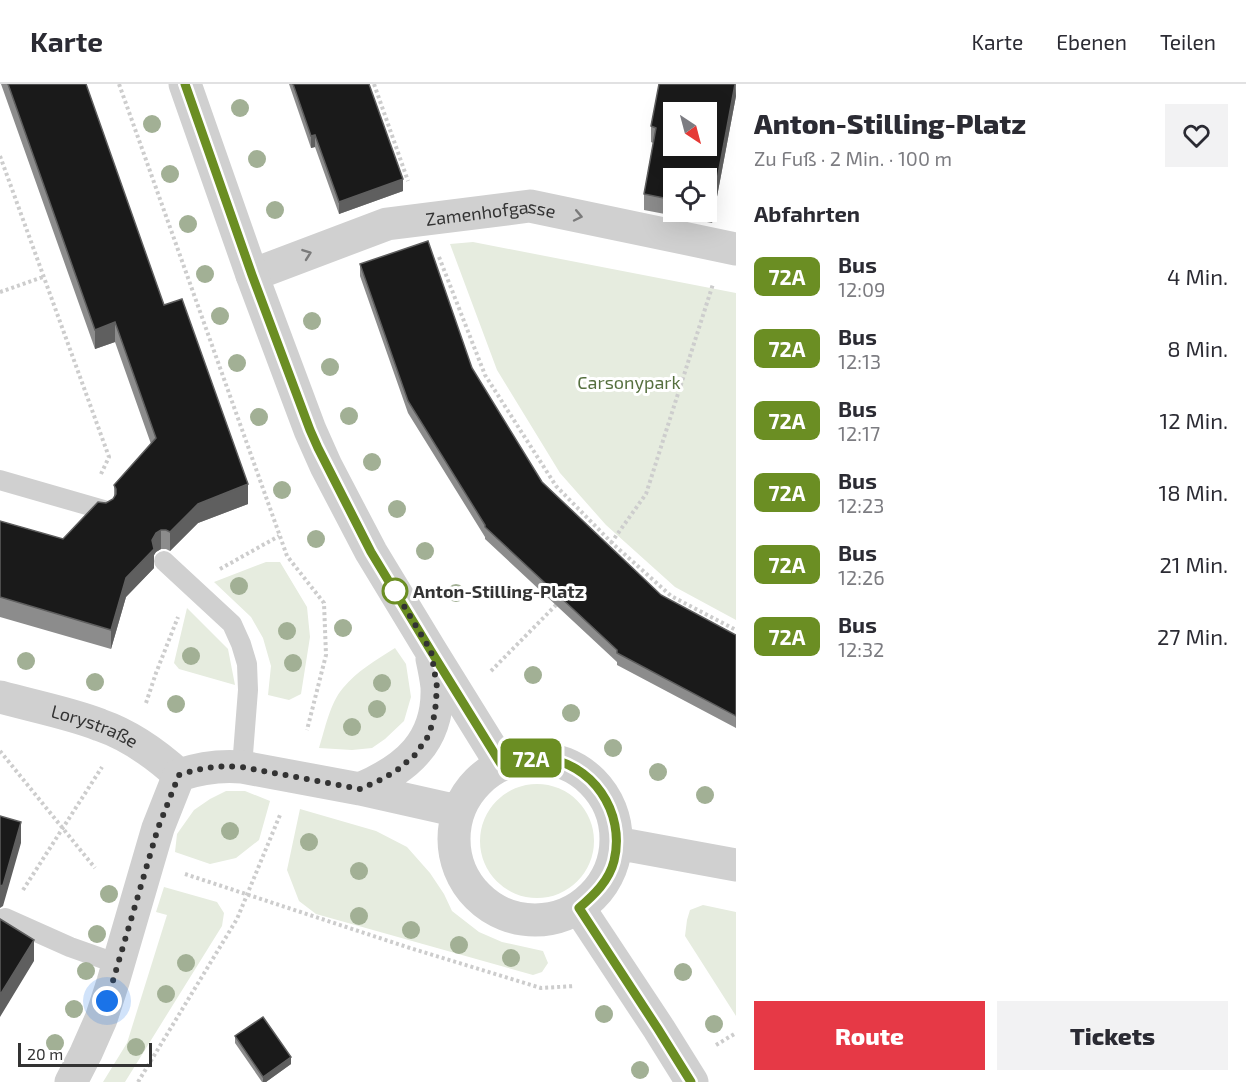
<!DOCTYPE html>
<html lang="de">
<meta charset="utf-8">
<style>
body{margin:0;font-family:"Exo 2",sans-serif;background:#f2f2f3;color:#2b2b33;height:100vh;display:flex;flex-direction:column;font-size:22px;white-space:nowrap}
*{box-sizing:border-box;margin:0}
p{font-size:20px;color:#7c7c81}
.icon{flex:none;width:33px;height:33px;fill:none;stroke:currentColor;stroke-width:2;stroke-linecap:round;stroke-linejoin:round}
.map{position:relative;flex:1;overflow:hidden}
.sheet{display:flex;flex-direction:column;background:#fff;width:510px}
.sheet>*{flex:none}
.badge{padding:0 12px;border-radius:9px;font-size:21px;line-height:39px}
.needle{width:39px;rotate:144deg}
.fabs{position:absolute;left:663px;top:18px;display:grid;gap:12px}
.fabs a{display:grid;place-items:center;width:54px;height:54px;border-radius:0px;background:#fff;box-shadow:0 6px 24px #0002;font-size:30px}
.scale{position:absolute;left:18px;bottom:15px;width:134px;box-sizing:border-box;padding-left:6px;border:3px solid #333;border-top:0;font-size:16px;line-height:21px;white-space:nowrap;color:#333;-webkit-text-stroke:4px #fff;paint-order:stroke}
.you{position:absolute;width:30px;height:30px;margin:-15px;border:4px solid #fff;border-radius:50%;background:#1a73e8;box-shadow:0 0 0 9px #1a73e833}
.map>.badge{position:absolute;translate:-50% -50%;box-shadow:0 0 0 3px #fff}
h2{padding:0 18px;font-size:22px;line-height:54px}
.round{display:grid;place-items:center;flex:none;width:63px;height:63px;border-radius:0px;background:#f2f2f3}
.summary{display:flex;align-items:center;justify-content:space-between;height:102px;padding:0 18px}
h1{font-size:28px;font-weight:800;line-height:45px}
.primary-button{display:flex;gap:12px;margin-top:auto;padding:12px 18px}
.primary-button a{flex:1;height:69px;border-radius:0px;background:#e63946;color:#fff;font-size:24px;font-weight:800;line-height:69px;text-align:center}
.primary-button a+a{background:#f2f2f3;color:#2b2b33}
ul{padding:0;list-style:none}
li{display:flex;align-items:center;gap:18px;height:72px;padding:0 18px}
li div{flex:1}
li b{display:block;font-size:22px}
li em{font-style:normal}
li .badge{min-width:66px;font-weight:700;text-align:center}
header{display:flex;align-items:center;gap:36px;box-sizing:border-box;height:84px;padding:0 30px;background:#fff;border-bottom:2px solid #e1e1e2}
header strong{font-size:28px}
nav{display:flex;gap:33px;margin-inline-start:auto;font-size:21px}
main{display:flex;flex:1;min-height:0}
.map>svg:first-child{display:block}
.green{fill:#e6ecdf}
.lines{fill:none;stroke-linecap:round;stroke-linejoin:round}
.path{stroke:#cdcdcd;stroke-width:4;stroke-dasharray:3 3;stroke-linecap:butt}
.service{stroke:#d0d0d0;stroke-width:20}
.minor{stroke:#d0d0d0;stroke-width:33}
.tertiary{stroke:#d0d0d0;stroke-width:33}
.tree{fill:#a2b095}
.wall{fill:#8c8c8c;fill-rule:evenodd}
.shaded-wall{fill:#5f5f5f}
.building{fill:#1a1a1a;stroke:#5f5f5f;stroke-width:1.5;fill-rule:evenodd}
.oneway{stroke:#7a7a7a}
.line-casing{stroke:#fff;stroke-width:14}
.line{stroke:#6b8e23;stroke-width:9}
.walk{stroke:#333;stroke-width:6;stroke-dasharray:0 10.8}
.stop-dot{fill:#fff;stroke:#6b8e23;stroke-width:3}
.labels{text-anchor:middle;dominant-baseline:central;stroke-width:6;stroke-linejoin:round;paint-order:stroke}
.street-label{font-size:18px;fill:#333;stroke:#fff}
.park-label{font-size:18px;fill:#56703f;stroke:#fff}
.stop-label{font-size:18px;font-weight:bold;fill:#333;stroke:#fff;text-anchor:start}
</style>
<header>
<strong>Karte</strong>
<nav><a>Karte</a><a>Ebenen</a><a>Teilen</a></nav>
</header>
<main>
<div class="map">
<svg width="736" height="998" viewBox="0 0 736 998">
<rect width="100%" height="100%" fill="#fff"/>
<path class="green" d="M473,158L736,209V536L675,503L606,441L560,389L497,286L450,160Z
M266,478H280L307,523L310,553L301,610L289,616L268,611L271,582L263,554L251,533L214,498Z
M187,524L228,565L235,601L179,585L174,579Z
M395,564L406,580L411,613L404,637L385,655L372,664L352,666L319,664C325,645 330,619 343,604C357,587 376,576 395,564Z
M480 757a57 57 0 1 1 114 0a57 57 0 1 1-114 0Z
M226,707H245L270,717L259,756L236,774L210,780L175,768L177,750L194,726L210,715Z
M300,725L376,747L407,763L430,789L444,810L452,827L479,848L502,858L543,867L548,879L542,888L533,891L316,830L299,817L287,786Z
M164,803L217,818L224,829L222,842L125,998H103L127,959L167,831L156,828Z
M703,821L736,828V932L685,852L687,836L690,826Z"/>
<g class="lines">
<path class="path" d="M119,0L287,472L324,519L326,571L307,646
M374,0L408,97
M0,72L109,373L101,390
M439,173L485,291L556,402L612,459L671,512L736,546
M0,208L43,193
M611,459L646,410L713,200
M220,485L279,452
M491,587L556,521
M146,619L156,589L178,533
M0,667L95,784
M185,790L410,864L541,904L575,902
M23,806L102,683
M716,961L736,949
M138,998L237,835L280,731"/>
<path class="service" d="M0,396L104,426
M164,477L232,540L241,560L247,580L248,606L242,683
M5,834L70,863L118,880"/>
<g class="minor">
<path id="s1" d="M252,191L387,140L530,122L736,165"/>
<path id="s2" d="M0,613C32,622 69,629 100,641C129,651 156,670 179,691"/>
<path d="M579,824L659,945L692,998"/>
</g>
<path class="tertiary" d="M185,0L252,191L310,346L326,382L371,468L431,567L501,680
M454 755a81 81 0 1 1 162 0a81 81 0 1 1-162 0Z
M360,705C406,685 439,658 437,603C436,594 434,584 432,575
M616,759L736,781
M71,998L86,969L101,935L113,898L158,744L179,691C200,684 219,681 242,683L360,705L458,727"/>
</g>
<g class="tree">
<circle cx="240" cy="24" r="9"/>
<circle cx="152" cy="40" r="9"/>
<circle cx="257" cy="75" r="9"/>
<circle cx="170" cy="90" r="9"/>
<circle cx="275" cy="126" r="9"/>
<circle cx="188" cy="140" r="9"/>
<circle cx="205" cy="190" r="9"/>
<circle cx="220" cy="232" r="9"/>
<circle cx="312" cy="237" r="9"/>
<circle cx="237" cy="279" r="9"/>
<circle cx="330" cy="283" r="9"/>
<circle cx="349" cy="332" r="9"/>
<circle cx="259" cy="333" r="9"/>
<circle cx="372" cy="378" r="9"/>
<circle cx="282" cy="406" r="9"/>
<circle cx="397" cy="425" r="9"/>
<circle cx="316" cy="455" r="9"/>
<circle cx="425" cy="467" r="9"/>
<circle cx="239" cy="502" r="9"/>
<circle cx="456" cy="509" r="9"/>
<circle cx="343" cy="544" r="9"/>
<circle cx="287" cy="547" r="9"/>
<circle cx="191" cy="572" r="9"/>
<circle cx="26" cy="577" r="9"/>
<circle cx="293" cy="579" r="9"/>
<circle cx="533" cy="591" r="9"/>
<circle cx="95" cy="598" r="9"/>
<circle cx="382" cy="599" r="9"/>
<circle cx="176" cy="620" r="9"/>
<circle cx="377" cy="625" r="9"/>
<circle cx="571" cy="629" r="9"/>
<circle cx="352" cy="643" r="9"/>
<circle cx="613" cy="664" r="9"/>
<circle cx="658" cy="688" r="9"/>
<circle cx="705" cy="711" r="9"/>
<circle cx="230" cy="747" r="9"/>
<circle cx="309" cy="758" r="9"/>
<circle cx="359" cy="787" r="9"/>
<circle cx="109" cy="810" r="9"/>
<circle cx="359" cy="832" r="9"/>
<circle cx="411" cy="846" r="9"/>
<circle cx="97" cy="850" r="9"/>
<circle cx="459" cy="861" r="9"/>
<circle cx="511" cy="874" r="9"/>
<circle cx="186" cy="879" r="9"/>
<circle cx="86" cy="887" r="9"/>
<circle cx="683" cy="888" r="9"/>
<circle cx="166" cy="910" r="9"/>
<circle cx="74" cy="925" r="9"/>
<circle cx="604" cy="930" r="9"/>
<circle cx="714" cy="940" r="9"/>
<circle cx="55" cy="959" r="9"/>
<circle cx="136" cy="963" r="9"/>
<circle cx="640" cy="986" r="9"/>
</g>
<path class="wall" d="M1,0H86L164,221L248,420L198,439L170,467L166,465H161L156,468L154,471V484L126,513L111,565L0,533V437L63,455L106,419L113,415L114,413V401L151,360L115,258L95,265Z
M289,0H369L403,107L339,130L315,63L311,64Z
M736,0V12L712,139L644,126V110L653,59L651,58V42ZM674,94H706V128H674Z
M360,180L472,284L542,398L661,511L736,551V644L617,581V578L485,455V453L408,329L360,192Z
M235,952L291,980L266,998H262L235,959Z"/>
<path class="shaded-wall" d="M735,0L736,12L712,139V123Z
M315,51V63L311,64V52Z
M403,95V107L339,130V118Z
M115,238V258L95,265V246Z
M248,400V420L198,439L170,467V448L198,420Z
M161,446V465L156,468L154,471V484L126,513L111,565V546L126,494L156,449Z
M21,738V759L3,822L0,824V802Z
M34,856V877L0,933V911Z
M291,973V980L266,998H263V993Z"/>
<path class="building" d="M8,0H86L164,221L182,215L248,400L198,420L170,448L166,446H161L156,449L152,456L154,465L126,494L111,546L0,513V437L63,455L98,418L106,419L113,415L116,410V405L114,401L156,354L115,238L95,246Z
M293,0H369L403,95L339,118L315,51L311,52Z
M659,0H735L712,123L706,122V94H674V116L644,110L656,44L651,42ZM674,28H706V62H674Z
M428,157L472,284L542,398L661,511L736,551V632L617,569V566L485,443V441L408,317L360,180Z
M0,732L21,738L3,801L0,802Z
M0,835L34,856L0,911Z
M263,933L291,973L263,993L235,952Z"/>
<defs><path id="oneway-chevron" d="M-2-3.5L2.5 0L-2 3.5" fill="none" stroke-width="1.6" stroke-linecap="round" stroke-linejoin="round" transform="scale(1.5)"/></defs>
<g class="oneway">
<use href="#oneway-chevron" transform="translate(578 132) rotate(12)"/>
<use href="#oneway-chevron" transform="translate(307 170) rotate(-20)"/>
</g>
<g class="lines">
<defs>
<path id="line" d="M185,0L252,191L310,346L318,364L371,468L431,567L501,680C515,676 528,673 542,674C592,678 626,728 614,777C609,797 594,811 579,824L658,945L691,998"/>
</defs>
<use href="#line" class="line-casing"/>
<use href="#line" class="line"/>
<path class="walk" d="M107,917L158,744L179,691C200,684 219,681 242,683L360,705L380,696L396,687L415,671L429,651L435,629L437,603L431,567L395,507"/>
</g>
<circle class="stop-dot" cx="395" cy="507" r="12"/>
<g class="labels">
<g class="street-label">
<text stroke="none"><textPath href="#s1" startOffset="249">Zamenhofgasse</textPath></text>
<text stroke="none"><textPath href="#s2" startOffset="99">Lorystraße</textPath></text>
</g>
<g class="park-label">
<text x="629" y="298">Carsonypark</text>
</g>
<g class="stop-label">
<text x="413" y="507">Anton-Stilling-Platz</text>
</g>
</g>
</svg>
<div class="fabs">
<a><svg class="needle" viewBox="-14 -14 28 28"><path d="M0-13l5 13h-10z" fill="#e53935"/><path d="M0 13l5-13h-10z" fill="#7c7c81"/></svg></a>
<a><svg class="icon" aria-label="locate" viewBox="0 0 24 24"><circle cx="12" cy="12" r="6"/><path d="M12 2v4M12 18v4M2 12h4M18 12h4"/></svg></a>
</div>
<div class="scale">20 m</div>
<div class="you" style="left:107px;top:917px"></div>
<b class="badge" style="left:531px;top:674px;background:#6b8e23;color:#fff">72A</b>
</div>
<section class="sheet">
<div class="summary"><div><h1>Anton-Stilling-Platz</h1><p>Zu Fuß · 2 Min. · 100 m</p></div><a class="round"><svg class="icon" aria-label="heart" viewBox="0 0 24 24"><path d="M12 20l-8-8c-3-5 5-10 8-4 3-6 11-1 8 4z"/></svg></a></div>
<h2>Abfahrten</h2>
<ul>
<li><span class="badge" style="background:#6b8e23;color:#fff">72A</span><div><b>Bus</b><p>12:09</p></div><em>4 Min.</em></li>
<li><span class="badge" style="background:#6b8e23;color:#fff">72A</span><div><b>Bus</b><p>12:13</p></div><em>8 Min.</em></li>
<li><span class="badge" style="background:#6b8e23;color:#fff">72A</span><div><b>Bus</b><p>12:17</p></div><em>12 Min.</em></li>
<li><span class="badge" style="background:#6b8e23;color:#fff">72A</span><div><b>Bus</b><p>12:23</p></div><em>18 Min.</em></li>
<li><span class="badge" style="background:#6b8e23;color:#fff">72A</span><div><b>Bus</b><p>12:26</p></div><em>21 Min.</em></li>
<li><span class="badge" style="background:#6b8e23;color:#fff">72A</span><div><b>Bus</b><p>12:32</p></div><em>27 Min.</em></li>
</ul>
<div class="primary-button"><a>Route</a><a>Tickets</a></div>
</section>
</main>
